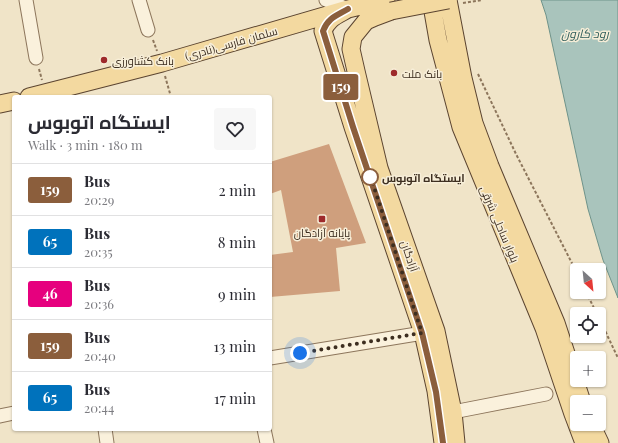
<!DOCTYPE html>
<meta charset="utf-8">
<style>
body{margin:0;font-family:"Playfair Display",Cairo,serif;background:#f7f7f7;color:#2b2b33;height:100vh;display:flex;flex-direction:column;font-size:15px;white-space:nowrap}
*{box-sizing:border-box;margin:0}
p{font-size:13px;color:#7c7c81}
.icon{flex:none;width:22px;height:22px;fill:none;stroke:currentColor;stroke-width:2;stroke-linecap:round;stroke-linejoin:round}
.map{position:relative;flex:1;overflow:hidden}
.panel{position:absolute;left:12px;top:95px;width:260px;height:336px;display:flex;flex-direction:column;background:#fff;border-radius:4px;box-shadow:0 1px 3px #0004}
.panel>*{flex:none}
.badge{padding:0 8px;border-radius:3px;font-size:14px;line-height:26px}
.needle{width:26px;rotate:153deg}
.buttons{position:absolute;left:570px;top:263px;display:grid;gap:8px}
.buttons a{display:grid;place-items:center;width:36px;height:36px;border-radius:4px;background:#fff;box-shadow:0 1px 3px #0004;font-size:20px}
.you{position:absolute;width:20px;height:20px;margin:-10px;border:3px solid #fff;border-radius:50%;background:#1a73e8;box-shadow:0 0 0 6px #1a73e833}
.map>.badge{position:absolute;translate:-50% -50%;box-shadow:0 0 0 2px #fff}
.round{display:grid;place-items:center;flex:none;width:42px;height:42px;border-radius:4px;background:#f7f7f7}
.overview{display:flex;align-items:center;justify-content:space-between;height:68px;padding:0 16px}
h1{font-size:19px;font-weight:700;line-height:30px}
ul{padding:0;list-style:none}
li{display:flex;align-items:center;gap:12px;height:52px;padding:0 16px;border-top:1px solid #e1e1e2}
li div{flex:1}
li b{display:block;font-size:15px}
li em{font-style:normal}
li .badge{min-width:44px;font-weight:700;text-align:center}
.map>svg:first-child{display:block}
.water{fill:#a9c4bc;stroke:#6f938a}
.building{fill:#cf9f7d}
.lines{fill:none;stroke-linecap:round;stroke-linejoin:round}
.minor-casing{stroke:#8d765c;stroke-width:15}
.major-casing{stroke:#5b4430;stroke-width:19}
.path{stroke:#8d765c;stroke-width:2;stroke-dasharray:3 2;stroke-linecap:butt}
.minor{stroke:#faf1dc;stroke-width:13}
.major{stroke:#f3d9a0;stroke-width:17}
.major-bridge-casing{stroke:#5b4430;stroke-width:19;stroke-linecap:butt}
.major-bridge{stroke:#f3d9a0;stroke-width:17}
.line-casing{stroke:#fff;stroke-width:9}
.line{stroke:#8b5e3c;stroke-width:6}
.walk{stroke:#3d2e20;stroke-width:4;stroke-dasharray:0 7.2}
.poi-dot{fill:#9e2a2b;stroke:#f7eed8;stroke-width:1.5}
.stop-dot{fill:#fff;stroke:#8b5e3c;stroke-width:2}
.labels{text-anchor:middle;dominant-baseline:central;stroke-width:3;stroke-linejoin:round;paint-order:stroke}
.street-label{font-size:11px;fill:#3d2e20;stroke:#f7eed8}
.poi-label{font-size:11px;fill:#3d2e20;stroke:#f7eed8;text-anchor:start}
.stop-label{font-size:11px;font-weight:bold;fill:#3d2e20;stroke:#f7eed8;text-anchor:start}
.water-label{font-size:12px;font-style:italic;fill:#2f5d5a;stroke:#f7eed8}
</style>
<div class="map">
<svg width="618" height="443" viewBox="0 0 618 443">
<rect width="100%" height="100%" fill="#f0e4c8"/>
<path class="water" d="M541,0H618V298L603,260L588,209L546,15Z"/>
<path class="building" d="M329,144L366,243L336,248L340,291L270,297V255L293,252L281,190L270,194V162Z"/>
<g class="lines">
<defs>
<path id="minor" d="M26,0L36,58
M139,0L148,30
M326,0L348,9
M270,358L423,333
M453,412L546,394
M0,416L14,413
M105,429L107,443
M264,429L267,443"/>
<path id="major" d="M431,0L438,40L461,127L544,328L573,414L584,443
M448,0L463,78L474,123L490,166L556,323L582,402
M348,9C336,16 328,18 323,31L353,127L423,333L436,391L443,443
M391,11L375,17L366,21L353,37L351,49L356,71L379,168L436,331L453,412L456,443
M29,97L162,63L348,9L386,0
M0,104L14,101
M591,424L600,443"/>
</defs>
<use href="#minor" class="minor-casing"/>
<use href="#major" class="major-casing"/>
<path class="path" d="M463,3L482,0
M153,40L157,51
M39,69L42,80
M478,74L516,154L577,273
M165,76L171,97
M586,292L597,314
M599,318L618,358"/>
<use href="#minor" class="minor"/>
<use href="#major" class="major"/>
<defs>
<path id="major-bridge" d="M391,11L448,0"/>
</defs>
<use href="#major-bridge" class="major-bridge-casing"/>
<use href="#major-bridge" class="major-bridge"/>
</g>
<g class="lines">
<defs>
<path id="line" d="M348,9C336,16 328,18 323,31L353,127L422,333L436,392L443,443"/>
</defs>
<use href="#line" class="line-casing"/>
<use href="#line" class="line"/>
<path class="walk" d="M300,353L422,333L369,172L370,177"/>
</g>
<g class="poi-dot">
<circle cx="104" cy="60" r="4"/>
<circle cx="394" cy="73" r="4"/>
<rect x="318" y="215" width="8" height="8" rx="2"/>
</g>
<circle class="stop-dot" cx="370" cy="177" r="8"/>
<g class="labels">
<g class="street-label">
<text transform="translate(231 43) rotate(-16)">سلمان فارسی(نادری)</text>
<text transform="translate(500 224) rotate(67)">بلوار ساحلی شرقی</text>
<text transform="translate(410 256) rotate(71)">آزادگان</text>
</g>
<g class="poi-label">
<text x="112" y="60">بانک کشاورزی</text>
<text x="402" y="73">بانک ملت</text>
<text x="322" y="232" text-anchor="middle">پایانه آزادگان</text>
</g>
<g class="stop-label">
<text x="382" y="177">ایستگاه اتوبوس</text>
</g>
<g class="water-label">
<text x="585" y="33">رود کارون</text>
</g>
</g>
</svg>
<div class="buttons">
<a><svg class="needle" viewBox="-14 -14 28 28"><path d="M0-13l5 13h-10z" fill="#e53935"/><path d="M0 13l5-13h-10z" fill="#7c7c81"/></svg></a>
<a><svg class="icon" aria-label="locate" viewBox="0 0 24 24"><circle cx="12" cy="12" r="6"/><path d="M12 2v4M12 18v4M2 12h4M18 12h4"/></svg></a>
<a>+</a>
<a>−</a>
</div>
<div class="you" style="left:300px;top:353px"></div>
<b class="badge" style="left:341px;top:87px;background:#8b5e3c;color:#fff">159</b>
<section class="panel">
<div class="overview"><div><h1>ایستگاه اتوبوس</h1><p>Walk · 3 min · 180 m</p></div><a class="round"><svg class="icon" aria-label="heart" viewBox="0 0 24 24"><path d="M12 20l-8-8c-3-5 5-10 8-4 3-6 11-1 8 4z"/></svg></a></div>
<ul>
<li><span class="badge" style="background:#8b5e3c;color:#fff">159</span><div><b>Bus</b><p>20:29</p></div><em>2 min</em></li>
<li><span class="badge" style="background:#0072bc;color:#fff">65</span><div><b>Bus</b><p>20:35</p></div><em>8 min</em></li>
<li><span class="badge" style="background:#e6007e;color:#fff">46</span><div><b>Bus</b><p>20:36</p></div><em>9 min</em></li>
<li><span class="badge" style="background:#8b5e3c;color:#fff">159</span><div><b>Bus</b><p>20:40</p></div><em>13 min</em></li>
<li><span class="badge" style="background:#0072bc;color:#fff">65</span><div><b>Bus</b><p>20:44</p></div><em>17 min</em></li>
</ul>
</section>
</div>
